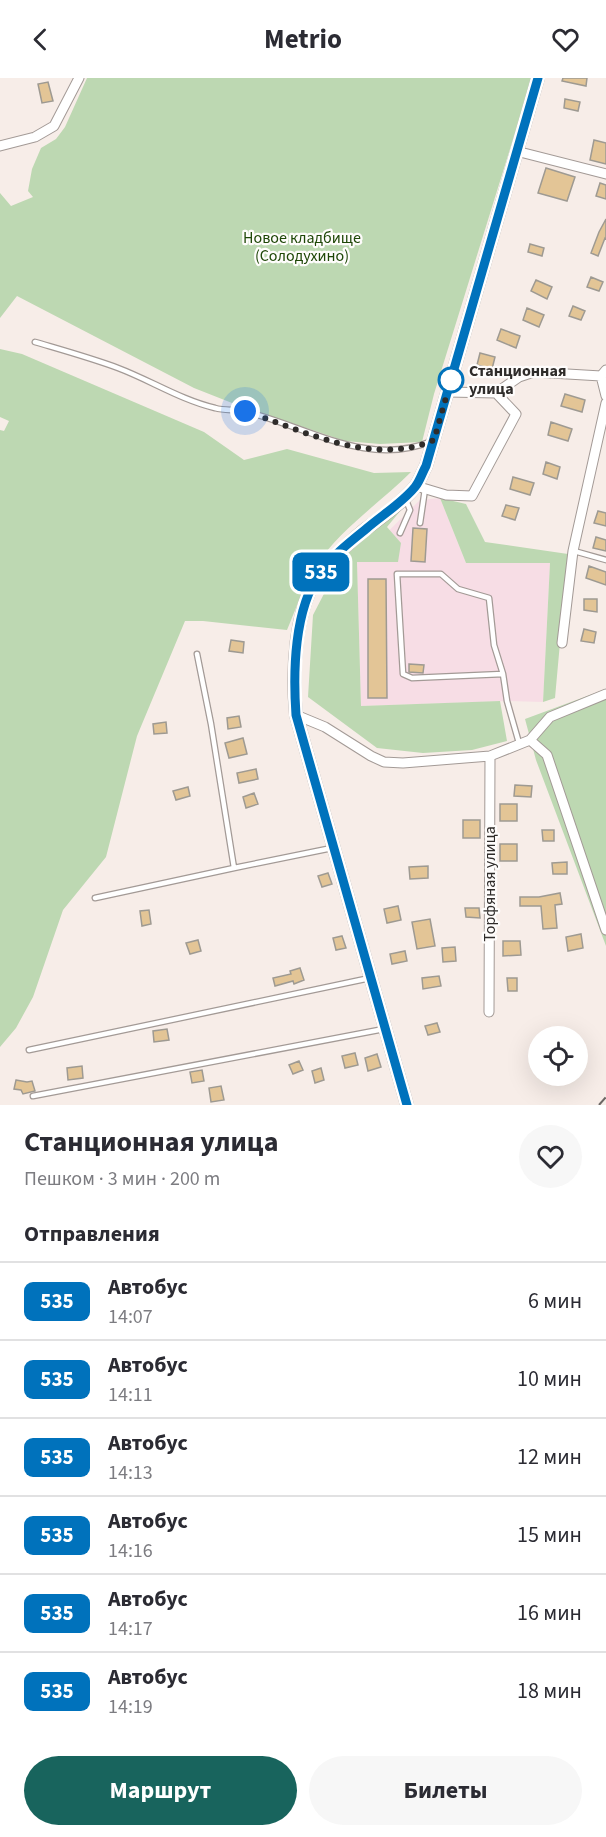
<!DOCTYPE html>
<html lang="ru">
<meta charset="utf-8">
<style>
body{margin:0;font-family:"Source Sans 3",sans-serif;background:#f7f7f7;color:#2b2b33;height:100vh;display:flex;flex-direction:column;font-size:22px;white-space:nowrap}
*{box-sizing:border-box;margin:0}
p{font-size:20px;color:#7c7c81}
.icon{flex:none;width:33px;height:33px;fill:none;stroke:currentColor;stroke-width:2;stroke-linecap:round;stroke-linejoin:round}
.map{position:relative;height:1027px;overflow:hidden}
.drawer{display:flex;flex-direction:column;background:#fff;flex:1}
.drawer>*{flex:none}
.badge{padding:0 12px;border-radius:9px;font-size:21px;line-height:39px}
.buttons{position:absolute;left:528px;top:948px;display:grid;gap:12px}
.buttons a{display:grid;place-items:center;width:60px;height:60px;border-radius:50%;background:#fff;box-shadow:0 6px 24px #0002;font-size:30px}
.you{position:absolute;width:30px;height:30px;margin:-15px;border:4px solid #fff;border-radius:50%;background:#1a73e8;box-shadow:0 0 0 9px #1a73e833}
.map>.badge{position:absolute;translate:-50% -50%;box-shadow:0 0 0 3px #fff}
h2{padding:0 24px;font-size:22px;line-height:54px}
.round{display:grid;place-items:center;flex:none;width:63px;height:63px;border-radius:32px;background:#f7f7f7}
.head{display:flex;align-items:center;justify-content:space-between;height:102px;padding:0 24px}
h1{font-size:28px;font-weight:700;line-height:45px}
.action{display:flex;gap:12px;margin-top:auto;padding:12px 24px}
.action a{flex:1;height:69px;border-radius:36px;background:#18645d;color:#fff;font-size:24px;font-weight:700;line-height:69px;text-align:center}
.action a+a{background:#f7f7f7;color:#2b2b33}
ul{padding:0;list-style:none}
li{display:flex;align-items:center;gap:18px;height:78px;padding:0 24px;border-top:2px solid #e1e1e2}
li div{flex:1}
li b{display:block;font-size:22px}
li em{font-style:normal}
li .badge{min-width:66px;font-weight:700;text-align:center}
header{display:flex;justify-content:space-between;align-items:center;height:78px;padding:0 24px;background:#fff;font-size:27px;font-weight:700}
.map>svg:first-child{display:block}
.industrial{fill:#f7dde5}
.green{fill:#bdd8b2}
.building{fill:#e3c596;stroke:#9e9a92;stroke-width:1.5}
.lines{fill:none;stroke-linecap:round;stroke-linejoin:round}
.service-casing{stroke:#a39a96;stroke-width:7}
.minor-casing{stroke:#a39a96;stroke-width:11}
.tertiary-casing{stroke:#a39a96;stroke-width:14}
.service{stroke:#fff;stroke-width:4.5}
.minor{stroke:#fff;stroke-width:9}
.tertiary{stroke:#fff;stroke-width:12}
.rail{stroke:#6c6764;stroke-width:2;stroke-dasharray:10 10;stroke-linecap:butt}
.line-casing{stroke:#fff;stroke-width:14}
.line{stroke:#0072bc;stroke-width:9}
.walk{stroke:#2f2c2a;stroke-width:6;stroke-dasharray:0 10.8}
.stop-dot{fill:#fff;stroke:#0072bc;stroke-width:3}
.labels{text-anchor:middle;dominant-baseline:central;stroke-width:4.5;stroke-linejoin:round;paint-order:stroke}
.park-label{font-size:16px;fill:#1e4707;stroke:#fefcfb}
.stop-label{font-size:16px;font-weight:bold;fill:#2f2c2a;stroke:#fefcfb;text-anchor:start}
.street-label{font-size:16px;fill:#2f2c2a;stroke:#fefcfb}
</style>
<header><svg class="icon" aria-label="back" viewBox="0 0 24 24"><path d="M15 5l-7 7 7 7"/></svg>Metrio<svg class="icon" aria-label="heart" viewBox="0 0 24 24"><path d="M12 20l-8-8c-3-5 5-10 8-4 3-6 11-1 8 4z"/></svg></header>
<div class="map">
<svg width="606" height="1027" viewBox="0 0 606 1027">
<rect width="100%" height="100%" fill="#f7ede8"/>
<path class="industrial" d="M440,420L466,485H550L543,624L507,623L361,628L357,484L420,422Z"/>
<path class="green" d="M87,0H532L434,316L422,364L380,366L345,363L232,325L194,310L17,218L0,240V115L11,128L33,119L28,113L32,91L41,70L56,61L65,49Z
M0,271L22,276L204,354L244,382L287,371L374,395L411,394C380,425 340,451 316,488C304,507 296,531 287,552L203,543H185L137,658L106,779L63,832L33,919L16,950L0,969V352L4,353L9,343L0,339Z
M440,420L466,426L485,464L568,476L555,620L543,624L550,485H466Z
M399,430L401,432L387,449L401,465L398,484H357L361,628L500,623L507,663L472,672L423,675L377,670L308,619L313,537L342,481Z
M606,611V868L536,682L525,641Z"/>
<path class="building" d="M563,0H587L586,8L562,3Z
M48,4L53,23L42,25L38,6Z
M565,21L580,24L578,33L564,30Z
M594,62L606,65V86L590,82Z
M546,90L575,99L567,123L538,115Z
M600,105L606,107V121L596,118Z
M606,141V161L605,160L598,178L591,175L599,154Z
M530,166L544,170L542,178L528,174Z
M591,199L603,204L599,213L587,209Z
M536,202L552,209L547,221L531,213Z
M573,228L585,233L581,242L569,238Z
M527,230L544,237L539,249L523,242Z
M501,251L520,258L516,270L497,262Z
M480,275L495,279L492,291L477,287Z
M565,316L585,322L582,334L561,328Z
M551,344L572,351L568,363L548,357Z
M546,384L560,389L557,401L543,396Z
M513,399L534,405L530,417L510,411Z
M506,427L519,430L515,442L502,438Z
M598,433L606,435V448L594,445Z
M413,450L427,451L425,484L411,483Z
M596,459L606,462V473L593,470Z
M589,488L606,494V507L586,500Z
M368,501H386L387,620H368Z
M584,521H597V534L584,532Z
M584,551L596,554L594,565L581,563Z
M231,562L244,564L243,575L229,573Z
M409,586L424,587L423,595L409,594Z
M239,638L241,649L228,651L227,640Z
M166,644L167,655L154,656L153,646Z
M243,660L247,676L229,680L225,665Z
M256,691L258,701L239,705L237,695Z
M515,707L532,708L531,719L514,718Z
M188,709L190,718L176,722L173,713Z
M254,715L258,726L246,730L243,719Z
M500,726H517V743H500Z
M463,742H480V760H463Z
M542,752H554V763H543Z
M500,766H517V783H500Z
M567,784V796H553L552,785Z
M428,788V800L410,801L409,789Z
M328,795L332,806L322,809L318,798Z
M560,815L562,826L555,827L557,850L543,851L541,828H520V819H539Z
M398,828L401,842L387,845L384,831Z
M465,830H479L480,840L466,839Z
M149,832L151,846L142,848L140,833Z
M430,841L435,868L417,871L412,844Z
M581,856L583,870L568,873L566,859Z
M342,858L346,870L336,872L333,860Z
M198,862L201,873L190,876L186,865Z
M503,863H520L521,877L503,878Z
M455,869L456,883L443,884L442,870Z
M405,873L407,883L392,886L390,876Z
M300,890L304,902L294,906L293,903L275,908L273,900L291,896L290,893Z
M439,898L441,908L423,911L422,900Z
M507,900H517V913H508Z
M437,945L440,954L428,957L425,948Z
M167,951L169,962L154,964L153,953Z
M355,975L358,987L345,990L342,978Z
M377,976L381,989L368,993L365,980Z
M299,983L303,992L293,996L289,987Z
M82,988L83,1000L68,1002L67,990Z
M321,990L324,1002L315,1005L312,993Z
M202,992L204,1003L192,1005L190,994Z
M16,1002L27,1004L32,1003L35,1013L23,1016L21,1012L14,1011Z
M221,1008L224,1022L211,1024L209,1010Z"/>
<g class="lines">
<defs>
<path id="service" d="M35,264C62,272 91,280 118,290C150,302 181,322 215,330C225,333 237,331 247,334C308,349 368,390 432,363
M420,445L425,411
M400,455L410,432L406,422
M574,473L606,482
M503,596L412,600L403,596L397,496H441L458,511L489,520L494,567L503,596L507,623L519,665
M234,790L332,770
M95,820L234,790L211,646L197,576
M29,972L370,900
M33,1018L384,951"/>
<path id="minor" d="M0,68L35,59L54,48L79,0
M516,73L606,96
M606,292L601,298L606,318
M448,314L496,315L519,299L534,294L601,298
M416,408L446,417L472,418L516,336L496,315
M562,565L573,473L606,325
M606,616L550,639L530,662L547,677L606,852
M296,637L325,649L371,678L384,684L403,685L490,678L530,662
M489,934L490,678"/>
<path id="tertiary" d="M407,1027L296,637C292,594 294,531 320,495C332,479 348,466 363,453C380,440 401,426 415,409C420,403 422,395 426,388L538,0"/>
</defs>
<use href="#service" class="service-casing"/>
<use href="#minor" class="minor-casing"/>
<use href="#tertiary" class="tertiary-casing"/>
<use href="#service" class="service"/>
<use href="#minor" class="minor"/>
<use href="#tertiary" class="tertiary"/>
<path class="rail" d="M599,1027L606,1019"/>
</g>
<g class="lines">
<defs>
<path id="line" d="M407,1027L296,637C293,594 294,531 320,495C333,477 350,464 366,451C382,437 402,425 415,409C420,403 422,395 426,388L538,0"/>
</defs>
<use href="#line" class="line-casing"/>
<use href="#line" class="line"/>
<path class="walk" d="M245,333C304,353 373,389 434,362L451,302"/>
</g>
<circle class="stop-dot" cx="451" cy="302" r="12"/>
<g class="labels">
<g class="park-label">
<text x="302" y="160">Новое кладбище<tspan x="302" dy="18">(Солодухино)</tspan></text>
</g>
<g class="stop-label">
<text x="469" y="293">Станционная<tspan x="469" dy="18">улица</tspan></text>
</g>
<g class="street-label">
<text transform="translate(490 806) rotate(-90)">Торфяная улица</text>
</g>
</g>
</svg>
<div class="buttons">
<a><svg class="icon" aria-label="locate" viewBox="0 0 24 24"><circle cx="12" cy="12" r="6"/><path d="M12 2v4M12 18v4M2 12h4M18 12h4"/></svg></a>
</div>
<div class="you" style="left:245px;top:333px"></div>
<b class="badge" style="left:321px;top:494px;background:#0072bc;color:#fff">535</b>
</div>
<section class="drawer">
<div class="head"><div><h1>Станционная улица</h1><p>Пешком · 3 мин · 200 m</p></div><a class="round"><svg class="icon" aria-label="heart" viewBox="0 0 24 24"><path d="M12 20l-8-8c-3-5 5-10 8-4 3-6 11-1 8 4z"/></svg></a></div>
<h2>Отправления</h2>
<ul>
<li><span class="badge" style="background:#0072bc;color:#fff">535</span><div><b>Автобус</b><p>14:07</p></div><em>6 мин</em></li>
<li><span class="badge" style="background:#0072bc;color:#fff">535</span><div><b>Автобус</b><p>14:11</p></div><em>10 мин</em></li>
<li><span class="badge" style="background:#0072bc;color:#fff">535</span><div><b>Автобус</b><p>14:13</p></div><em>12 мин</em></li>
<li><span class="badge" style="background:#0072bc;color:#fff">535</span><div><b>Автобус</b><p>14:16</p></div><em>15 мин</em></li>
<li><span class="badge" style="background:#0072bc;color:#fff">535</span><div><b>Автобус</b><p>14:17</p></div><em>16 мин</em></li>
<li><span class="badge" style="background:#0072bc;color:#fff">535</span><div><b>Автобус</b><p>14:19</p></div><em>18 мин</em></li>
</ul>
<div class="action"><a>Маршрут</a><a>Билеты</a></div>
</section>
